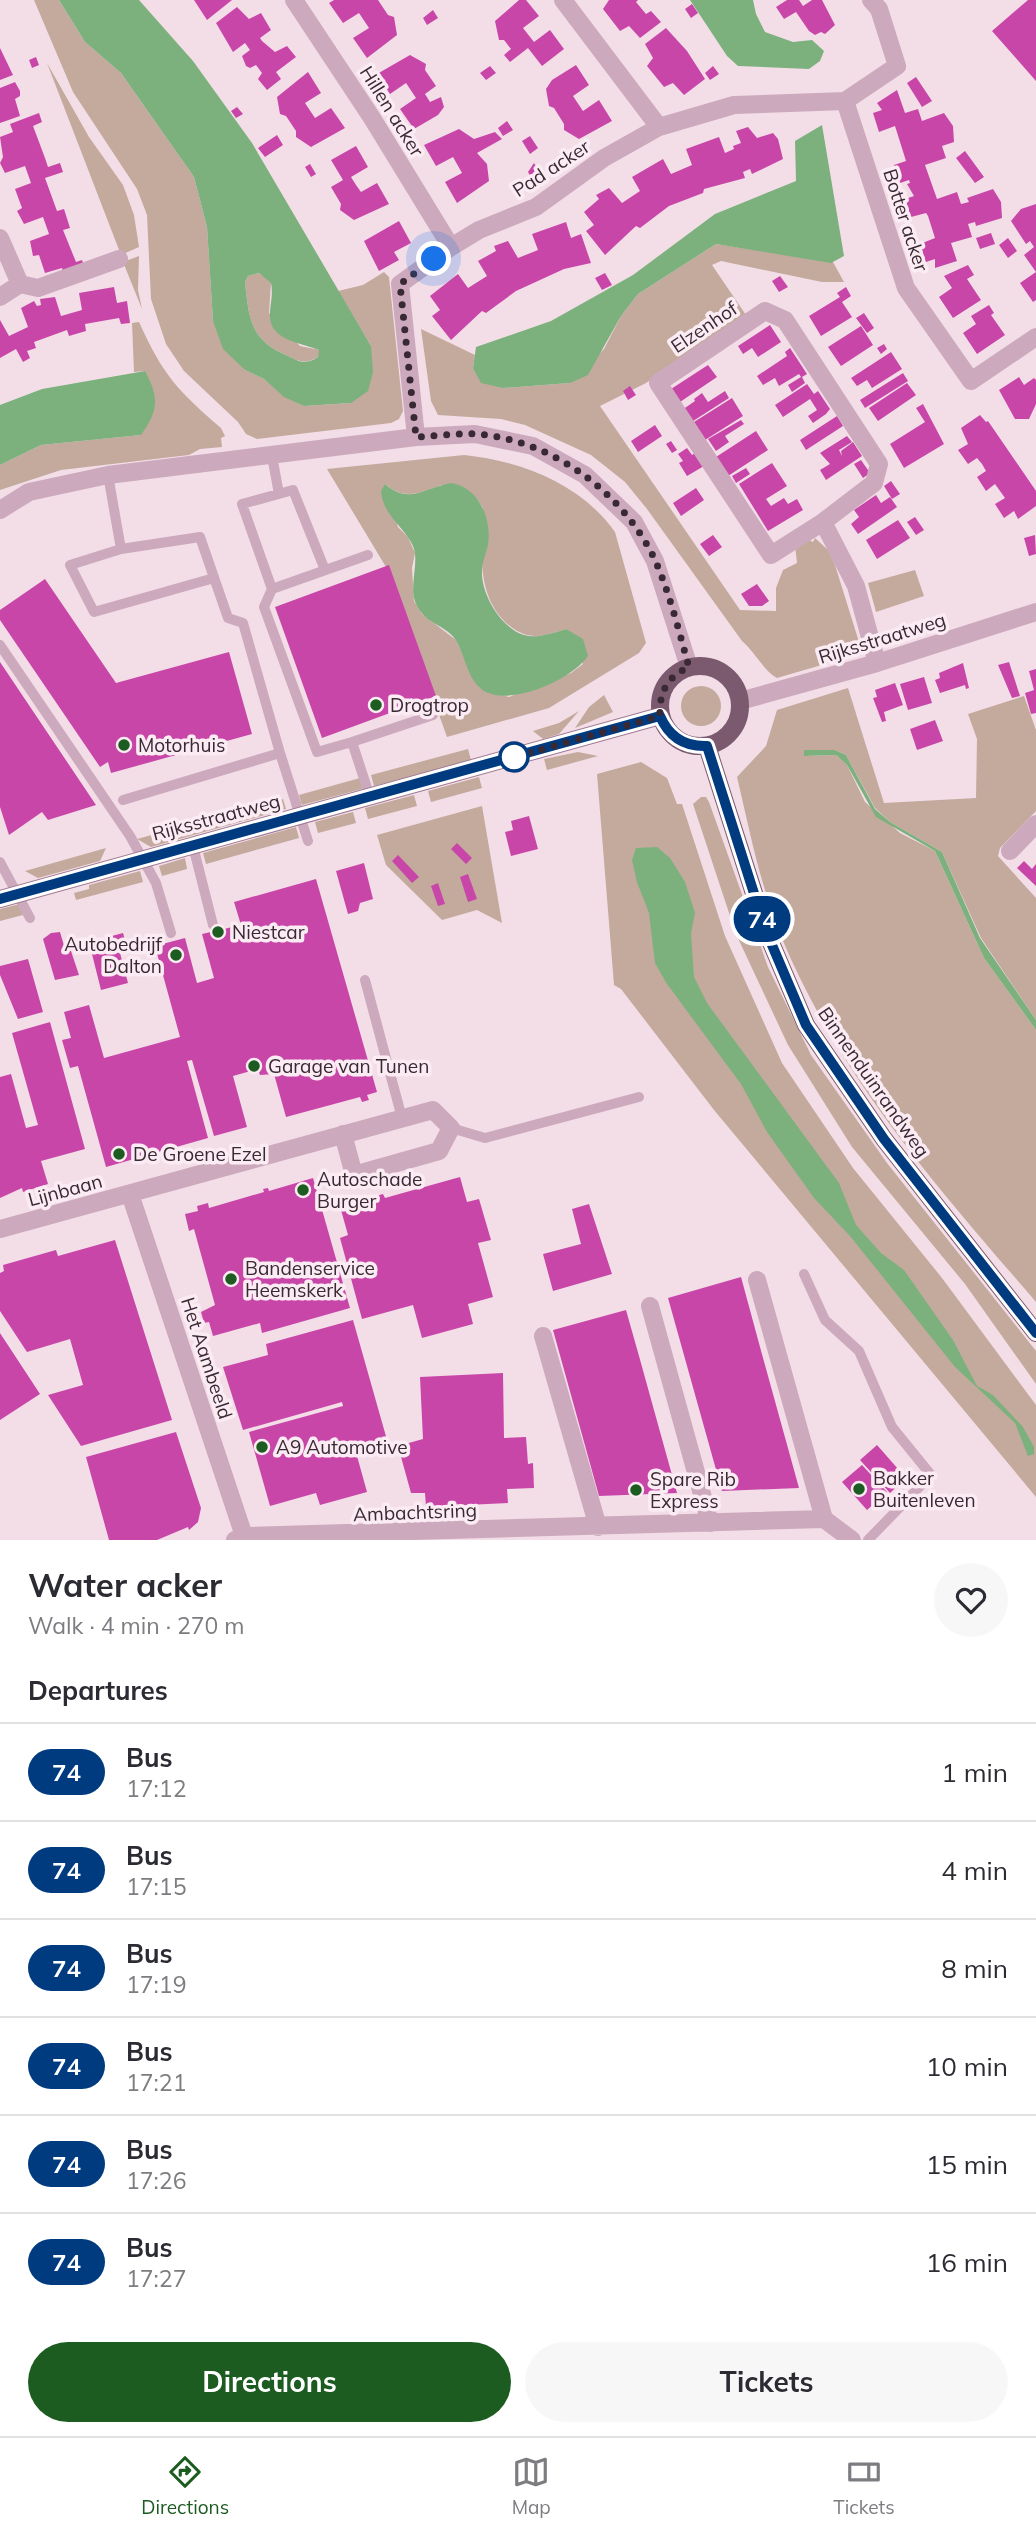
<!DOCTYPE html>
<meta charset="utf-8">
<style>
body{margin:0;font-family:Mulish,sans-serif;background:#f7f7f7;color:#2b2b33;height:100vh;display:flex;flex-direction:column;font-size:26px;white-space:nowrap}
*{box-sizing:border-box;margin:0}
p{font-size:23px;color:#7c7c81}
.icon{flex:none;width:38px;height:38px;fill:none;stroke:currentColor;stroke-width:2;stroke-linecap:round;stroke-linejoin:round}
.map{position:relative;height:1540px;overflow:hidden}
.details{display:flex;flex-direction:column;background:#fff;flex:1}
.details>*{flex:none}
.badge{padding:0 14px;border-radius:23px;font-size:24px;line-height:46px}
.you{position:absolute;width:35px;height:35px;margin:-18px;border:5px solid #fff;border-radius:50%;background:#1a73e8;box-shadow:0 0 0 10px #1a73e833}
.map>.badge{position:absolute;translate:-50% -50%;box-shadow:0 0 0 4px #fff}
h2{padding:0 28px;font-size:26px;line-height:63px}
.round{display:grid;place-items:center;flex:none;width:74px;height:74px;border-radius:37px;background:#f7f7f7}
.summary{display:flex;align-items:center;justify-content:space-between;height:119px;padding:0 28px}
h1{font-size:33px;font-weight:700;line-height:52px}
.primary-button{display:flex;gap:14px;margin-top:auto;padding:14px 28px}
.primary-button a{flex:1;height:80px;border-radius:42px;background:#1d5c21;color:#fff;font-size:28px;font-weight:700;line-height:80px;text-align:center}
.primary-button a+a{background:#f7f7f7;color:#2b2b33}
ul{padding:0;list-style:none}
li{display:flex;align-items:center;gap:21px;height:98px;padding:0 28px;border-top:2px solid #e1e1e2}
li div{flex:1}
li b{display:block;font-size:26px}
li em{font-style:normal}
li .badge{min-width:77px;font-weight:700;text-align:center}
.tabs{display:flex;justify-content:space-around;align-items:center;height:98px;border-top:2px solid #e1e1e2;background:#fff;font-size:19px;color:#7c7c81}
.tabs a{display:grid;justify-items:center;gap:4px}
.tabs .active{color:#1d5c21}
.map>svg:first-child{display:block}
.green{fill:#c3aa9d;fill-rule:evenodd}
.water{fill:#7cb17e;fill-rule:evenodd}
.building{fill:#c946a9}
.lines{fill:none;stroke-linecap:round;stroke-linejoin:round}
.lane{stroke:#cca9bc;stroke-width:10}
.street{stroke:#cca9bc;stroke-width:18}
.secondary{stroke:#a07a92;stroke-width:18}
.primary{stroke:#7b5a70;stroke-width:18}
.line-casing{stroke:#fff;stroke-width:16}
.line{stroke:#003b80;stroke-width:10}
.walk{stroke:#392934;stroke-width:7;stroke-dasharray:0 12.6}
.poi-dot{fill:#1d5c21;stroke:#fbebf2;stroke-width:2.5}
.stop-dot{fill:#fff;stroke:#003b80;stroke-width:3.5}
.labels{text-anchor:middle;dominant-baseline:central;stroke-width:7;stroke-linejoin:round;paint-order:stroke}
.street-label{font-size:19px;fill:#392934;stroke:#fbebf2}
.poi-label{font-size:19px;fill:#392934;stroke:#fbebf2;text-anchor:start}
</style>
<div class="map">
<svg width="1036" height="1540" viewBox="0 0 1036 1540">
<rect width="100%" height="100%" fill="#f3dee8"/>
<path class="green" d="M34,0H59L85,42L121,73L194,177L207,227L213,321L245,370L264,379L284,396L304,406L351,403L371,346L338,291L363,285L384,272L389,277L403,411L399,419L391,423L257,439L246,434L238,422L184,371L166,344L151,299L147,215L137,189L73,92Z
M47,63L89,137L123,185L134,215L139,247L121,255Z
M716,244L833,262L844,282H822L721,261L712,265L746,315L646,383L600,406L740,610L776,611V588L783,570L797,563L795,545L807,539L813,542L815,538L828,550L835,565L859,642L849,657L777,678C764,671 755,652 742,641L647,509L625,482L591,455L525,425L501,419L438,415L431,401L421,329L475,355L473,368L503,388L570,383L604,349L621,316L638,294Z
M139,256L138,290L142,309L123,262Z
M259,273L271,282L269,313L300,346L320,350L318,357C306,364 300,362 288,356C250,340 249,319 245,282L248,276Z
M139,322C163,375 177,390 221,428L225,436L221,438L222,447L200,449L189,455L61,470L0,490V465L41,445L141,435L145,371L134,372L132,323Z
M464,455C521,461 580,483 615,532L646,643L639,653L549,708L447,737L386,567L327,469ZM385,484C403,500 420,494 441,485C458,489 474,490 483,508C483,548 474,590 505,622C515,631 525,637 539,636C548,635 557,632 566,629L583,664L571,673L509,697L480,688L456,640L422,614L414,601L412,568L415,553L408,537L398,527Z
M915,570L924,596L876,612L868,583Z
M681 706a20 20 0 1 1 40 0a20 20 0 1 1-40 0Z
M848,688L884,803L976,798L977,739L968,714L1024,696L1036,730V811L1000,848L998,856L1036,898V1020L981,938L942,852L890,822L875,808L846,755L835,750L804,756L836,755L847,765L865,802L900,833L935,851L984,958L1036,1030V1302C938,1188 843,1082 783,941C761,889 750,832 737,777L766,746L777,710Z
M604,695L613,712L575,728L589,707Z
M579,711L559,734L543,739L533,731L559,723Z
M468,749L471,760L374,786L371,775Z
M578,752L598,756L547,770L544,759Z
M641,762L667,778L677,804H682L725,936L782,1063L853,1168L942,1278L1036,1405V1497L714,1110L621,989L614,985L597,774Z
M479,777L482,788L431,802L428,791Z
M360,778L362,789L302,805L299,795Z
M414,795L417,806L368,819L365,808Z
M701,797H706L709,802L768,967L811,1055L887,1163L1036,1351V1384L965,1284L852,1147L788,1045L736,934L693,804Z
M283,799L286,809L151,847L137,839Z
M482,806L502,923L477,910L442,920L386,865L377,835Z
M353,812L356,823L318,833L315,822Z
M296,827L299,838L206,864L203,853Z
M106,848L100,861L38,878L25,871Z
M185,858L187,869L162,876L159,866Z
M140,871L143,882L76,900L74,893L89,889V885Z
M20,904L23,915L0,921V909Z"/>
<path class="water" d="M59,0H139L193,61L252,143L371,346L373,372L368,391L351,403L304,406L284,397L264,379L245,370L223,349L213,321L207,227L194,177L121,73L85,42ZM259,273L271,283C273,293 271,301 270,311C267,341 300,342 319,350L318,357C306,365 300,362 288,356C250,340 249,319 245,282L248,276Z
M690,0H753L756,14L765,32L793,42L812,40L824,51L820,61L809,69L738,66L727,56Z
M822,125L844,256L831,263L716,244L638,294L621,316L588,375L570,383L503,388L481,383L473,368L476,347L551,321L633,275L715,214L796,181L795,141Z
M145,371C159,397 159,410 141,435L41,445L0,465V405L42,389Z
M451,483C479,487 492,519 488,545C486,554 482,562 482,571C481,594 501,628 524,635C537,639 553,633 566,629L583,639L588,656C572,680 503,711 479,687C466,674 465,654 455,639C444,624 426,625 416,604C408,586 420,563 413,546C404,526 383,516 381,491L385,484C409,505 424,488 451,483Z
M804,750H835L846,755L875,809L890,822L942,852L980,938L1036,1020V1030L984,958L935,851L876,817L847,765L836,755L804,756Z
M657,847L670,858L685,882L695,913L691,933L694,977L707,1003L839,1183L856,1225L881,1253L904,1270L953,1340L977,1386L993,1395L1023,1427L1034,1447V1454L1028,1456L1015,1423L955,1367L850,1236L814,1198L767,1132L741,1084L667,984L655,963L649,913L637,882L632,860L636,848Z"/>
<path class="building" d="M194,0H232L207,20Z
M334,0H378L388,15L394,17L397,35L367,58L353,38L369,28L359,13L343,23L329,3Z
M519,0H526L539,16L523,28L534,42L550,30L564,49L542,66L528,48L510,62L504,55L511,49L504,40H499L495,21Z
M609,0H638L636,2L646,14L651,11L661,22L640,38L629,26L620,31L603,9Z
M787,0H799L803,6L812,0H822L835,25L825,34L821,32L815,35L809,31L796,12L784,19L776,7Z
M1028,0H1036V81L992,31Z
M692,4L698,13L691,18L685,9Z
M237,7L249,19L261,13L271,30L260,38L262,41L275,52L287,46L296,57L276,72L281,79L267,90L258,79L262,73L256,65L250,68L246,66L242,56L250,50L245,43L233,52L216,23Z
M433,10L438,18L427,25L423,18Z
M666,28L687,51L705,79L684,95L673,83L664,87L647,66L653,58L645,44Z
M0,48L13,75L0,80Z
M410,55L426,64L425,70L436,86L425,94L430,102L441,97L444,107L438,115L414,129L400,109L416,98L406,83L390,94L377,74Z
M36,57L39,65L32,68L29,60Z
M576,65L589,85L573,96L583,111L599,100L612,121L579,139L564,130V124L554,108L549,106L546,89L552,80Z
M490,66L496,73L486,80L480,73Z
M713,66L719,74L710,80L705,73Z
M308,72L321,93L305,103L315,118L331,108L345,128L311,147L296,137V131L286,116L280,114L277,97Z
M916,77L932,101L922,107L907,83Z
M15,82L20,91V96L15,99L20,116L0,123V88Z
M897,90L905,113L918,109L922,121L944,113L953,126L954,142L942,146L946,158L925,165L937,199L957,192L961,204L969,202L967,198L993,189L1001,202L1002,218L976,226L975,222L968,224L972,237L951,243L957,261L935,268V259L926,262L920,244L935,238L928,216L926,213L911,217L905,199L914,196L907,184L910,183L909,180L900,183L894,165L906,161L895,126L879,132L873,113L882,110L877,103Z
M237,107L243,114L236,118L231,111Z
M39,113L42,122L33,126L45,158L48,167L60,163L63,172L45,178L57,211L64,209L70,228L63,230L76,262L82,260L85,269L64,276L62,268L45,273L39,255L33,256L30,241L49,234L43,217L24,224L17,211L22,208L15,189L31,183L25,166L5,173L0,163L3,157L0,137L13,132L10,124Z
M507,121L513,130L503,136L498,128Z
M748,127L757,138L773,133L778,139L783,159L752,174L750,169L743,172L745,178L704,189L703,193L669,206L640,228L636,226L605,255L586,231L594,225L584,212L599,199L596,195L609,188L622,203L640,191L632,177L663,159L671,174L692,165L686,149L719,137L725,153L734,149L733,146L741,143L736,131Z
M459,129L474,139L495,132L502,139L477,153L487,164L489,181L457,203L445,182L462,173L453,157L436,166L424,145Z
M277,135L283,145L265,157L258,148Z
M530,136L538,148L530,154L522,141Z
M356,146L368,167L351,177L356,185L361,192L377,183L389,204L354,220L340,210L341,204L331,187L343,180L331,160Z
M965,151L984,177L975,183L956,158Z
M534,163L541,175L533,181L528,172Z
M310,164L316,174L311,177L305,167Z
M1036,204V300L1033,302L1020,283L1036,272L1024,255L1034,247L1030,241L1026,244L1011,221L1021,209Z
M399,221L411,243L394,252L399,260L379,271L364,241Z
M566,222L571,238L581,234L591,263L564,269L516,291L486,313L482,311L451,340L432,316L440,310L430,296L458,274L468,288L487,276L478,261L496,251L494,246L508,241L518,258L538,250L532,234Z
M991,233L995,244L980,249L976,238Z
M1008,238L1017,251L1008,258L999,245Z
M968,265L974,275L967,279L981,300L953,318L939,297L952,288L944,276Z
M605,273L612,285L602,290L595,278Z
M780,276L788,287L779,292L772,281Z
M114,287L117,303L127,301L130,323L121,324L119,318L85,324L86,331L69,336L67,330L34,342L36,348L27,351L30,358L23,362L16,349L0,358V320L9,336L28,327L21,308L34,301L37,306L41,305L40,299L55,297L61,316L82,310L79,293Z
M846,287L851,296L842,302L852,317L821,336L809,316L840,297L837,293Z
M989,305L994,313L991,315L1005,335L977,354L963,333L976,324L971,316Z
M864,313L874,328L867,333L856,318Z
M770,325L781,342L758,357L752,348L743,354L738,346Z
M861,326L873,345L841,366L828,347Z
M884,344L887,349L881,354L877,348Z
M790,348L807,374L802,377L805,383L792,392L788,385L801,377L799,374L779,386L775,378L763,385L757,376L787,356L785,352Z
M891,352L902,369L872,388L867,380L857,386L851,378Z
M708,365L717,377L680,402L671,389Z
M903,373L908,381L865,408L860,400Z
M1019,377L1024,385L1034,378L1036,380V404L1029,419H1015L999,390Z
M907,383L916,395L878,421L869,408Z
M807,384L814,394L818,391L830,409L826,414L813,423L808,416L817,410L810,399L783,417L775,405Z
M630,386L636,395L628,400L623,391Z
M725,391L729,398L690,423L682,410L695,401L694,399L702,393L708,402Z
M732,398L743,416L705,440L694,422Z
M923,404L944,444L904,468L890,444L925,422L916,408Z
M980,415L986,422L988,421L1036,491V506L1018,519L1014,511L1004,518L995,504L1005,498L995,484L986,491L977,477L986,471L982,464L977,458L968,464L958,450L968,444L961,428Z
M837,416L843,426L806,450L800,440Z
M741,420L744,424L725,436L729,442L716,451L708,439Z
M655,425L662,436L638,452L631,441Z
M756,431L768,450L728,476L716,457Z
M847,436L852,442L839,450L842,456L841,451L853,442L862,456L826,480L820,470L830,464L820,453Z
M671,441L677,450L672,453L666,444Z
M687,448L692,455L695,453L704,466L687,476L679,463L683,461L678,454Z
M861,460L870,473L863,478L854,464Z
M772,463L787,486L766,499L771,506L784,498L788,504L797,499L803,510L768,531L739,484Z
M746,468L750,474L736,483L732,476Z
M891,481L900,494L892,499L884,486Z
M696,488L704,500L681,516L673,503Z
M876,495L881,503L890,497L897,507L858,534L851,524L859,517L854,510Z
M915,517L924,530L916,535L907,522Z
M898,520L910,538L877,559L866,540Z
M713,535L722,547L709,556L700,544Z
M1035,535L1036,554L1029,556L1024,538Z
M389,565L436,696L322,738L275,607Z
M45,579L116,683L229,652L252,734L111,773L108,762L100,767L0,620V610Z
M757,584L769,601L762,606H749L741,594Z
M0,662L96,805L48,820L42,812L9,835L0,807Z
M1009,662L1020,696L1012,698L998,665Z
M963,663L969,688L966,689L965,685L940,693L935,680L940,678L939,673Z
M1036,669V713L1031,714L1025,693L1034,690L1029,671Z
M924,677L932,703L908,710L900,684Z
M895,683L903,705L884,712L886,721L882,722L873,698L877,697L875,690Z
M935,720L943,741L917,750L910,729Z
M529,816L538,849L511,856L505,832L513,830L511,821Z
M457,843L472,858L466,864L451,849Z
M398,855L419,877L412,883L392,861Z
M1024,861L1032,869L1036,864V886L1017,868Z
M364,863L373,899L360,903L358,911L348,914L336,871Z
M468,874L477,899L468,902L460,877Z
M316,879L377,1092L367,1095L369,1100L362,1102L360,1097L286,1117L274,1074L260,1075L258,1069L233,1076L247,1127L214,1136L192,1060L187,1061L208,1138L106,1167L78,1066L70,1068L62,1040L71,1038L64,1012L89,1005L104,1058L180,1037L155,946L185,938L197,983L214,978L202,934L241,925L234,902Z
M438,883L445,904L438,906L431,886Z
M60,932L65,949L70,948L79,975L55,980L43,939L51,933Z
M123,933L128,950L120,953L128,983L101,990L89,942Z
M28,959L43,1012L18,1019L0,975V966Z
M50,1022L85,1149L41,1161L48,1184L23,1192L22,1188L0,1198V1077L11,1074L26,1128L38,1125L12,1033Z
M460,1177L467,1202L479,1199L491,1240L478,1243L493,1297L468,1304L473,1324L422,1338L413,1305L362,1319L340,1238L348,1235L341,1210L374,1201L373,1197L383,1194L385,1198Z
M313,1178L350,1308L262,1333L260,1323L213,1336L209,1322L204,1323L201,1312L215,1305L194,1229L189,1231L185,1214L198,1211L197,1206L208,1203L209,1208L264,1192L263,1189L268,1188L269,1191Z
M589,1204L612,1274L553,1291L543,1254L581,1244L572,1209Z
M115,1240L172,1420L81,1446L48,1395L83,1385L70,1339L27,1352L0,1311V1273L4,1271L3,1265L56,1250L58,1256Z
M741,1277L760,1347L799,1488L722,1491L668,1298Z
M626,1310L639,1356L677,1493L599,1496L553,1330Z
M353,1320L389,1447L357,1456L367,1492L320,1505L316,1493L270,1506L249,1432L343,1406L342,1402L243,1430L223,1367L268,1355L266,1344Z
M0,1333L40,1394L0,1420Z
M503,1373L504,1438L526,1437L528,1464L533,1463L534,1488L507,1489L508,1503L426,1507L425,1493H411L398,1446L423,1439L420,1377Z
M176,1432L201,1508L198,1522L189,1530L188,1527L157,1540H109L86,1457Z
M877,1445L906,1478L890,1493L860,1460Z
M862,1465L887,1492L867,1510L842,1482Z"/>
<g class="lines">
<path class="lane" d="M272,456L279,494
M108,475L121,549L200,537L228,618L243,623L280,753
M121,549L70,565L94,612L214,578
M272,589L242,504L293,490L325,570
M0,645L130,836L156,883L171,933
M352,742L317,752L264,607L272,589L368,555
M370,797L352,742L433,715
M123,800L280,753L308,841
M193,846L213,925
M0,862L30,918
M365,980L402,1118
M451,1128L485,1138L639,1097
M804,1274L825,1320L859,1351L892,1427L931,1475L868,1540"/>
<path class="street" d="M294,0L372,118L451,247
M563,0L659,127
M845,101L906,288L971,381L1036,337
M845,101L897,66L879,9L871,0
M0,238L20,284
M0,297L20,284L38,288L119,259
M765,311L785,320L879,464L874,483L823,522L771,555L658,383Z
M416,437L400,284L451,247L479,230L536,207L604,158L659,127L734,105L845,101
M0,510L29,492L108,475L416,437L475,434L533,446L585,475L634,522L655,561L689,667
M823,522L856,586L877,663
M740,701L877,663L1036,612
M1010,851L1036,824
M130,1194L244,1536
M0,1229L433,1110L451,1128L439,1151L354,1175L343,1134
M757,1280L824,1519
M650,1306L710,1523
M543,1336L598,1527
M235,1540L244,1536L824,1519L852,1540"/>
<path class="secondary" d="M0,899L660,716"/>
<path class="primary" d="M660 706a40 40 0 1 1 80 0a40 40 0 1 1-80 0Z
M707,746L766,931L806,1025L884,1139L1036,1333"/>
</g>
<g class="lines">
<defs>
<path id="line" d="M0,899L660,716C669,737 684,747 707,746L766,931L806,1025L884,1139L1036,1333"/>
</defs>
<use href="#line" class="line-casing"/>
<use href="#line" class="line"/>
<path class="walk" d="M434,259L400,284L416,437C435,436 456,433 475,434C551,439 623,492 655,560C670,594 679,632 689,667C667,677 659,692 660,716L508,759L514,757"/>
</g>
<g class="poi-dot">
<circle cx="376" cy="705" r="7"/>
<circle cx="124" cy="745" r="7"/>
<circle cx="218" cy="932" r="7"/>
<circle cx="176" cy="955" r="7"/>
<circle cx="254" cy="1066" r="7"/>
<circle cx="119" cy="1154" r="7"/>
<circle cx="303" cy="1190" r="7"/>
<circle cx="231" cy="1279" r="7"/>
<circle cx="262" cy="1447" r="7"/>
<circle cx="859" cy="1489" r="7"/>
<circle cx="636" cy="1490" r="7"/>
</g>
<circle class="stop-dot" cx="514" cy="757" r="14"/>
<g class="labels">
<g class="street-label">
<text transform="translate(392 111) rotate(58)">Hillen acker</text>
<text transform="translate(551 168) rotate(-33)">Pad acker</text>
<text transform="translate(906 220) rotate(72)">Botter acker</text>
<text transform="translate(704 327) rotate(-34)">Elzenhof</text>
<text transform="translate(882 638) rotate(-17)">Rijksstraatweg</text>
<text transform="translate(216 817) rotate(-15)">Rijksstraatweg</text>
<text transform="translate(874 1082) rotate(55)">Binnenduinrandweg</text>
<text transform="translate(65 1190) rotate(-15)">Lijnbaan</text>
<text transform="translate(207 1358) rotate(72)">Het Aambeeld</text>
<text transform="translate(415 1512) rotate(-2)">Ambachtsring</text>
</g>
<g class="poi-label">
<text x="390" y="705">Drogtrop</text>
<text x="138" y="745">Motorhuis</text>
<text x="232" y="932">Niestcar</text>
<text x="162" y="944" text-anchor="end">Autobedrijf<tspan x="162" dy="22">Dalton</tspan></text>
<text x="268" y="1066">Garage van Tunen</text>
<text x="133" y="1154">De Groene Ezel</text>
<text x="317" y="1179">Autoschade<tspan x="317" dy="22">Burger</tspan></text>
<text x="245" y="1268">Bandenservice<tspan x="245" dy="22">Heemskerk</tspan></text>
<text x="276" y="1447">A9 Automotive</text>
<text x="873" y="1478">Bakker<tspan x="873" dy="22">Buitenleven</tspan></text>
<text x="650" y="1479">Spare Rib<tspan x="650" dy="22">Express</tspan></text>
</g>
</g>
</svg>
<div class="you" style="left:434px;top:259px"></div>
<b class="badge" style="left:762px;top:919px;background:#003b80;color:#fff">74</b>
</div>
<section class="details">
<div class="summary"><div><h1>Water acker</h1><p>Walk · 4 min · 270 m</p></div><a class="round"><svg class="icon" aria-label="heart" viewBox="0 0 24 24"><path d="M12 20l-8-8c-3-5 5-10 8-4 3-6 11-1 8 4z"/></svg></a></div>
<h2>Departures</h2>
<ul>
<li><span class="badge" style="background:#003b80;color:#fff">74</span><div><b>Bus</b><p>17:12</p></div><em>1 min</em></li>
<li><span class="badge" style="background:#003b80;color:#fff">74</span><div><b>Bus</b><p>17:15</p></div><em>4 min</em></li>
<li><span class="badge" style="background:#003b80;color:#fff">74</span><div><b>Bus</b><p>17:19</p></div><em>8 min</em></li>
<li><span class="badge" style="background:#003b80;color:#fff">74</span><div><b>Bus</b><p>17:21</p></div><em>10 min</em></li>
<li><span class="badge" style="background:#003b80;color:#fff">74</span><div><b>Bus</b><p>17:26</p></div><em>15 min</em></li>
<li><span class="badge" style="background:#003b80;color:#fff">74</span><div><b>Bus</b><p>17:27</p></div><em>16 min</em></li>
</ul>
<div class="primary-button"><a>Directions</a><a>Tickets</a></div>
</section>
<nav class="tabs">
<a class="active"><svg class="icon" aria-label="directions" viewBox="0 0 24 24"><path d="M12 3l9 9-9 9-9-9zM9 14v-3h6M13 9l2 2-2 2"/></svg>Directions</a>
<a><svg class="icon" aria-label="map" viewBox="0 0 24 24"><path d="M3 6l6-2 6 2 6-2v14l-6 2-6-2-6 2zM9 4v14M15 6v14"/></svg>Map</a>
<a><svg class="icon" aria-label="tickets" viewBox="0 0 24 24"><path d="M3 7h18v10H3zM15 7v10"/></svg>Tickets</a>
</nav>
